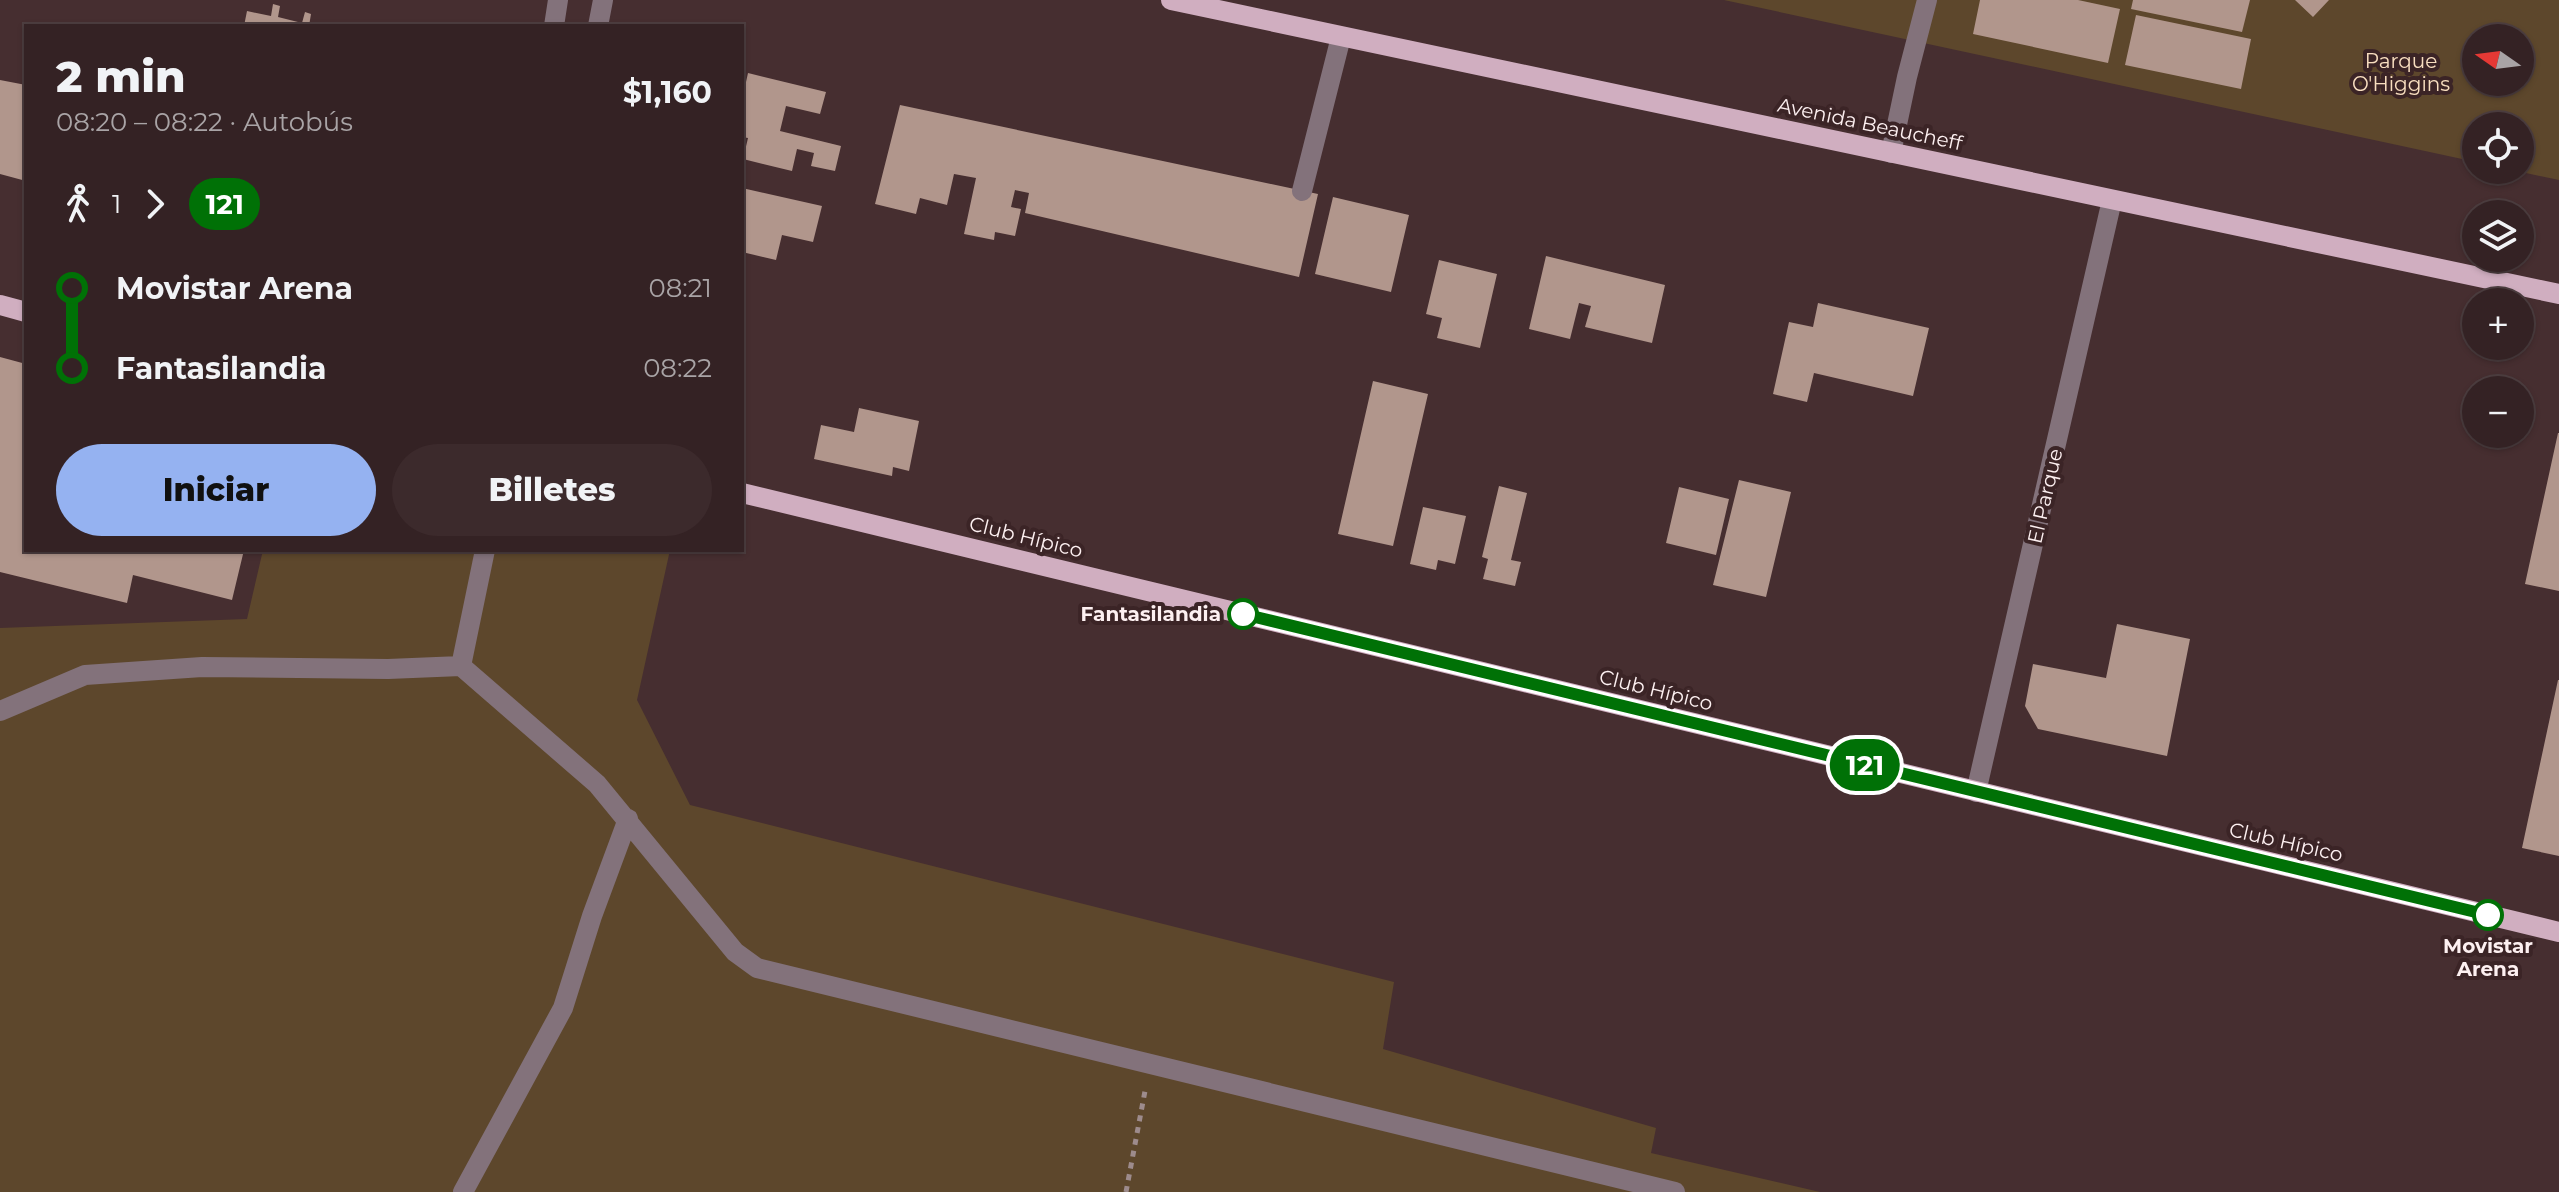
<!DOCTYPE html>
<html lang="es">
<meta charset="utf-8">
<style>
body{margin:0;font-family:Montserrat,sans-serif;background:#3c2a2c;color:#f1f3f6;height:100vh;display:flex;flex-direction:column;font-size:30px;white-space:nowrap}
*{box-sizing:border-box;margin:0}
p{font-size:26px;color:#a9a4a6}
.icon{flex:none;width:44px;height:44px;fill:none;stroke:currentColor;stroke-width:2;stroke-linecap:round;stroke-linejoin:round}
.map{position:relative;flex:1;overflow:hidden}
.sheet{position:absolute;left:24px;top:24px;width:720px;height:528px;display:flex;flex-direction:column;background:#342224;border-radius:0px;box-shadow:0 2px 6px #0004,0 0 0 2px #4e3f41}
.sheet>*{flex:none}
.badge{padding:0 16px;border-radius:26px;font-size:28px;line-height:52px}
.needle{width:52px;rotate:284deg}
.fabs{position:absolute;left:2462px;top:24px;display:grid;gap:16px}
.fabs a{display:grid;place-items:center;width:72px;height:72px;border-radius:50%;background:#342224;box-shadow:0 2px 6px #0004,0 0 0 2px #4e3f41;font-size:40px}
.map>.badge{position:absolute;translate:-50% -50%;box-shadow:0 0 0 4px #fff}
.legs{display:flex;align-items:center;gap:12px;height:88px;padding:0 32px;font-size:26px}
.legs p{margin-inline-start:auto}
.overview{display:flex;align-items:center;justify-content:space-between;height:136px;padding:0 32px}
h1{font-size:44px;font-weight:800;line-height:60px}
.action{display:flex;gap:16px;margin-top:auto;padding:16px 32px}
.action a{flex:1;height:92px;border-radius:48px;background:#95b2f1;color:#111;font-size:32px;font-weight:800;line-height:92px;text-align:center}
.action a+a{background:#3c2a2c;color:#f1f3f6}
ul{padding:0 32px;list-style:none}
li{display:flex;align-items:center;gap:28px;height:80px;font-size:30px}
li i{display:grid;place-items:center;width:12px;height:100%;margin:0 10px;background:currentColor}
li i::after{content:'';width:20px;height:20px;margin:-10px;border:6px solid;border-radius:50%;background:#342224}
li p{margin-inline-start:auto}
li:first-child i{background:linear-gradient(#0000 50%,currentColor 0)}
li:last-child i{background:linear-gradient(currentColor 50%,#0000 0)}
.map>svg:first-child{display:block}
.green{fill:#5d472c;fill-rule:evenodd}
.building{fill:#b1968c}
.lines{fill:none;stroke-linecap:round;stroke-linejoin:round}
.path{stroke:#9d8b8c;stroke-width:5;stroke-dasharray:6 6;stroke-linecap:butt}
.minor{stroke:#83727b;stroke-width:20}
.major{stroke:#d0aec0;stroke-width:20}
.line-1-casing{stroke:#fff;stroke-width:18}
.line-1{stroke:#007106;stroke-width:12}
.stop-1-dot{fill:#fff;stroke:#007106;stroke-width:4}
.labels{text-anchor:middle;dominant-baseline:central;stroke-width:8;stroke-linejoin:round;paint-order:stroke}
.park-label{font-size:20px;fill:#f9dfc0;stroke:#3b2426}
.street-label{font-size:20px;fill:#fdf0f1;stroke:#3b2426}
.stop-label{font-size:20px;font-weight:bold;fill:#fdf0f1;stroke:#3b2426;text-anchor:end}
</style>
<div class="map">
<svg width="2559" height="1192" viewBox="0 0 2559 1192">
<rect width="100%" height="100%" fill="#462e30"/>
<path class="green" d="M1724,0H2559V180L2512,170H2520V126H2476V162ZM2476,38H2520V82H2476Z
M263,550H670L637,700L690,805L1394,982L1383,1049L1656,1128L1651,1153L1820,1192H0V628L247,619Z"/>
<path class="building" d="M1980,0H2078L2120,9L2108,63L1973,34Z
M2133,0H2250L2242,32L2131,9Z
M2295,0H2329L2313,17Z
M273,4L280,6L278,17L302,23L305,12L311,14L309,26H244L247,11L271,16Z
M2136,15L2251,39L2241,89L2125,65Z
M748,73L826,92L820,114L786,106L780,131L841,146L835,171L811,166L814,153L797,149L792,171L743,159L748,138L742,137V100Z
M0,80L26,85V181L0,174Z
M900,105L1318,194L1299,277L1025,213L1029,193L1015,190L1011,207L1021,209L1015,236L995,232L994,240L964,234L976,178L954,174L947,205L920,198L916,214L875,204Z
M742,188L822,206L813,242L782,235L776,260L742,252Z
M1333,197L1409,215L1391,292L1315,274Z
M1546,256L1665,285L1652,343L1585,327L1591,306L1579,303L1570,339L1529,329Z
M1439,260L1497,274L1480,348L1437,338L1442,318L1426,314Z
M1818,303L1929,328L1913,396L1814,373L1807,402L1773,394L1789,322L1813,327Z
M0,357L26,364V550H244L232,600L133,575L127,603L0,572Z
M1373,381L1428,394L1393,546L1338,534Z
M859,408L919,421L909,471L893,467L892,476L814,459L821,425L854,432Z
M2558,433H2559V591L2525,584Z
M1739,480L1791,492L1766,597L1713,585Z
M1499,486L1527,493L1511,560L1521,562L1515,586L1483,579L1488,559L1482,557Z
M1679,487L1729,499L1716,555L1666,543Z
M1423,507L1466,516L1455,564L1438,560L1436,570L1410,564Z
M2117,624L2190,639L2167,756L2038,729L2025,706L2033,664L2106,678Z
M2558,680H2559V856L2522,848Z"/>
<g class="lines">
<path class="path" d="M1126,1192L1145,1091"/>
<path class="minor" d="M554,26L558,0
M598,26L603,0
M1891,153L1907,77L1927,0
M1302,191L1341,37
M461,666L485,550
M0,711L85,675L202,667L388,669L461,666L597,784L735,952L757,968L1675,1192
M1976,792L2112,200
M463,1192L563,1008L592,916L628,819"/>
<path class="major" d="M1171,0L2559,294
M0,305L26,312
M742,493L2559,932"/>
</g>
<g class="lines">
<defs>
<path id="line-1" d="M1243,614L2488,915"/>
</defs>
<use href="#line-1" class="line-1-casing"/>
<use href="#line-1" class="line-1"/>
</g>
<g class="stop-1-dot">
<circle cx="1243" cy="614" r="14"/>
<circle cx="2488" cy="915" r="14"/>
</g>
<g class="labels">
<g class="park-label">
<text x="2401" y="61">Parque<tspan x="2401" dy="23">O'Higgins</tspan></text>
</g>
<g class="street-label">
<text transform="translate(1870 124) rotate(12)">Avenida Beaucheff</text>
<text transform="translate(2045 496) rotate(-77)">El Parque</text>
<text transform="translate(1026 537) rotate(14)">Club Hípico</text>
<text transform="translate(1656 690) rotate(14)">Club Hípico</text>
<text transform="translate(2286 842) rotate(13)">Club Hípico</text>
</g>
<g class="stop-label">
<text x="1221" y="614">Fantasilandia</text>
<text x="2488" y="946" text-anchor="middle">Movistar<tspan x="2488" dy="23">Arena</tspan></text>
</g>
</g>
</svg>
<div class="fabs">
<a><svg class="needle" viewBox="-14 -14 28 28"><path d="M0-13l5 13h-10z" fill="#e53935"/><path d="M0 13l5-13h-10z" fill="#a9a4a6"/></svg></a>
<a><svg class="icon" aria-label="locate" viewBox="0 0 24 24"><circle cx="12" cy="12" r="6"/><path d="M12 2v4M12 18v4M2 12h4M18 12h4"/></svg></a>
<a><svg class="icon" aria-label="layers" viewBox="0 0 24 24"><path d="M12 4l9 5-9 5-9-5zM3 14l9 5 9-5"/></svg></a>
<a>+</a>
<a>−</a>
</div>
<b class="badge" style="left:1865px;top:765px;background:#007106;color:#fff">121</b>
<section class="sheet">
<div class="overview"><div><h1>2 min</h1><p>08:20 – 08:22 · Autobús</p></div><b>$1,160</b></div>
<div class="legs"><svg class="icon" aria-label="walk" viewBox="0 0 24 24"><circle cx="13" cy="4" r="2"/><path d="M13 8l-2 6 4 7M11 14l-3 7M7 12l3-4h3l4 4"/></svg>1<svg class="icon" aria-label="forward" viewBox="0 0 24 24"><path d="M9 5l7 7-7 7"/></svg><b class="badge" style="background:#007106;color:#fff">121</b></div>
<ul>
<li><i style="color:#007106"></i><b>Movistar Arena</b><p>08:21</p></li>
<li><i style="color:#007106"></i><b>Fantasilandia</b><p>08:22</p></li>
</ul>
<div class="action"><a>Iniciar</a><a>Billetes</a></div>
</section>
</div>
